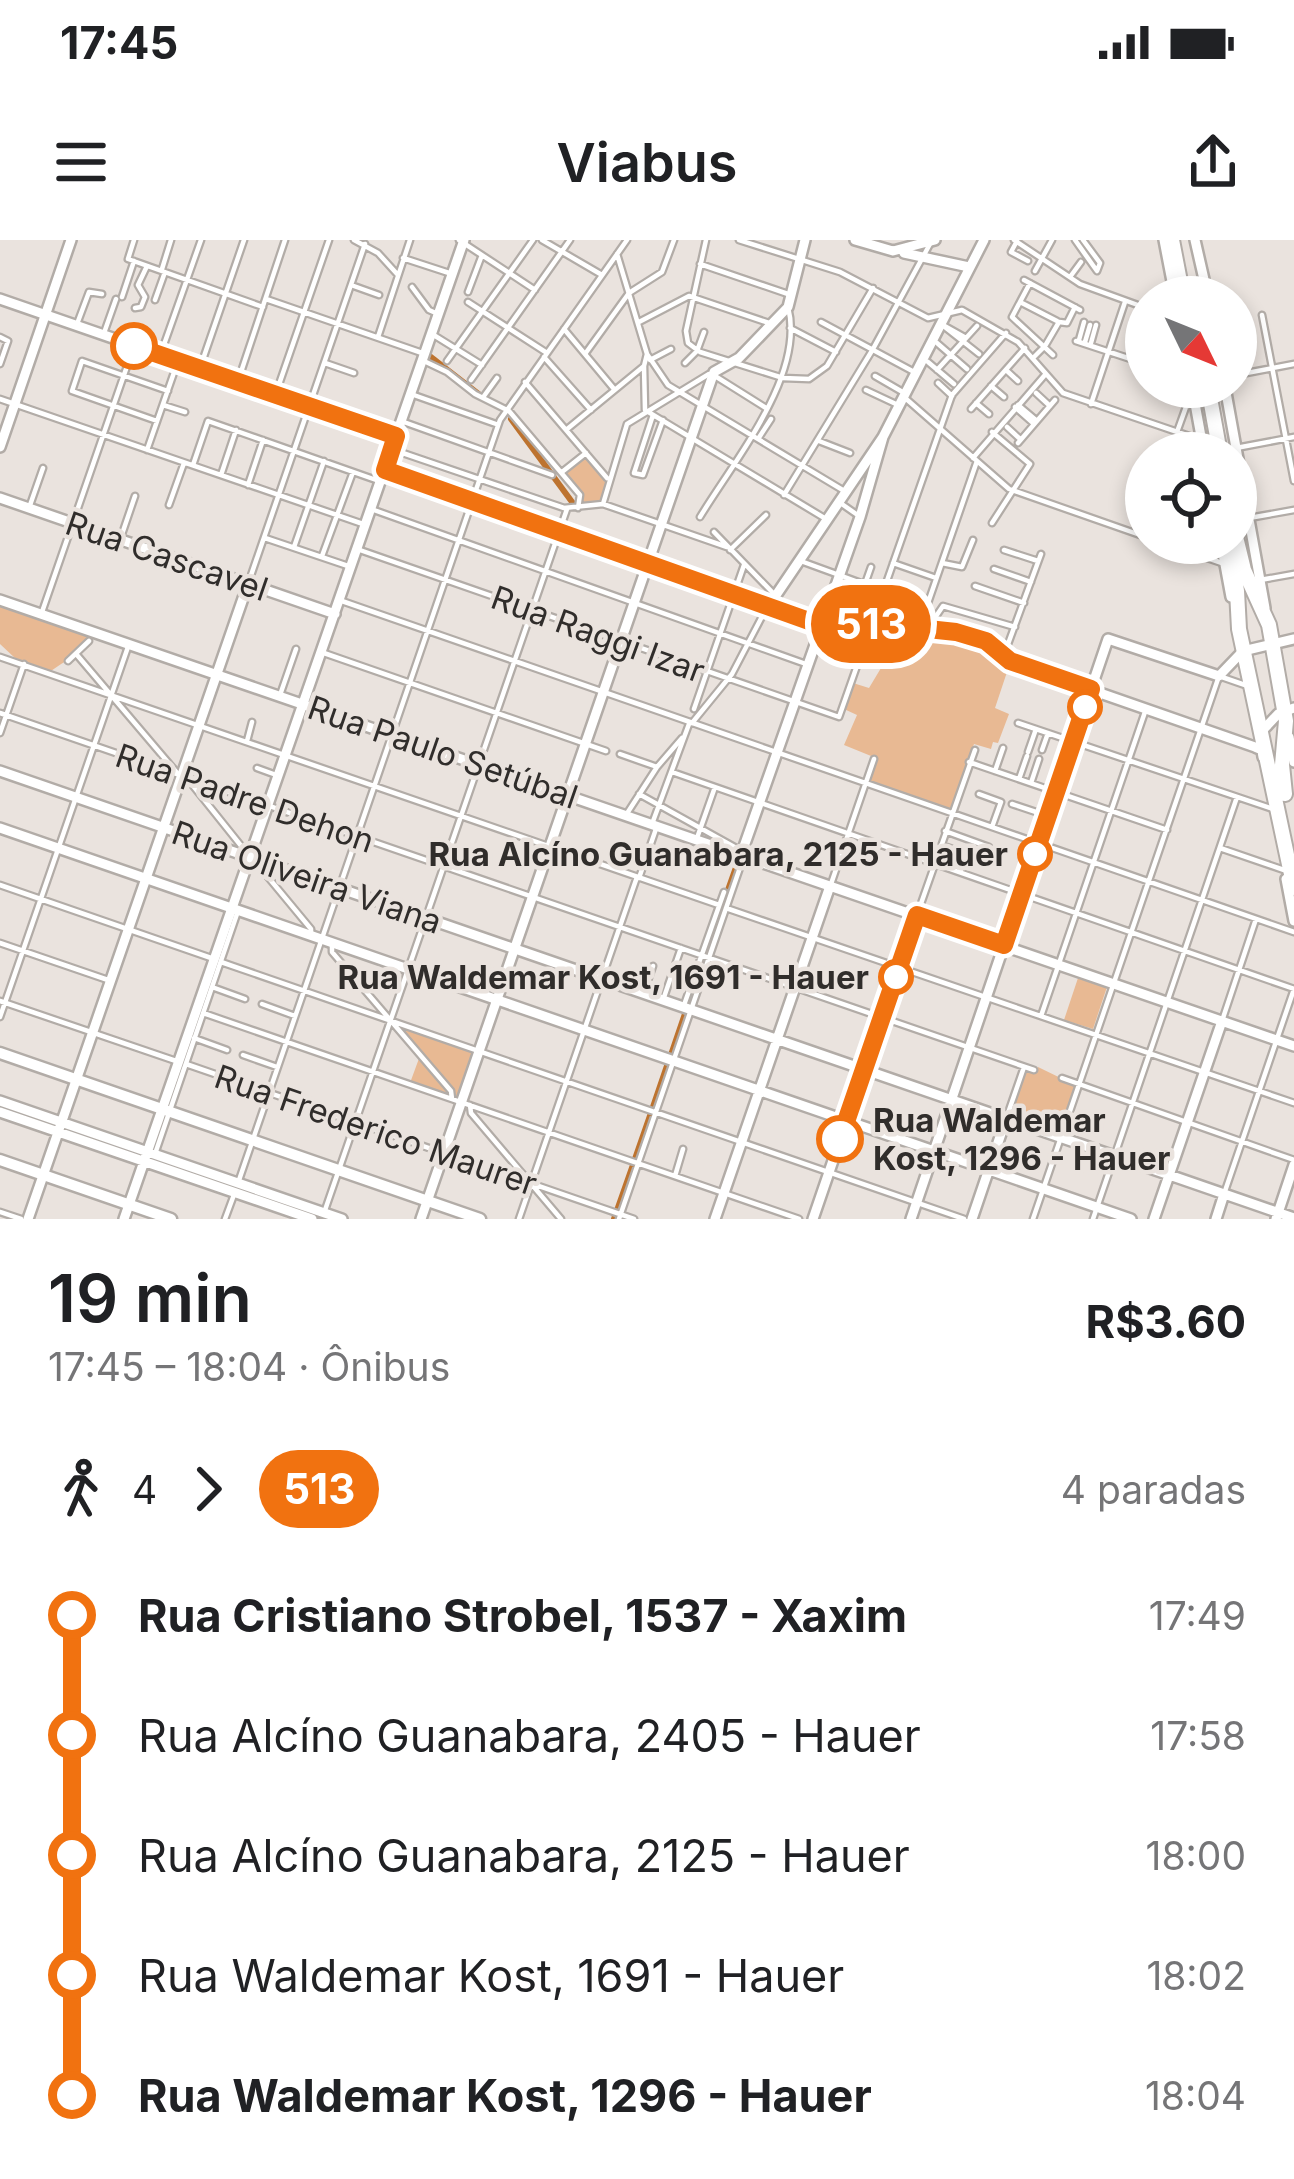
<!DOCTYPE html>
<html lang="pt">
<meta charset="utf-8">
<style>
body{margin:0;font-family:Inter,sans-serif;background:#f2f2f2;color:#202124;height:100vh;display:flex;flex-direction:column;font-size:45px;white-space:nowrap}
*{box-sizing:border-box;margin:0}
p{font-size:39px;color:#757577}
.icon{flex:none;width:66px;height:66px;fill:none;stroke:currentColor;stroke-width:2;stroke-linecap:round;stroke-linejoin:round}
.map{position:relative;height:979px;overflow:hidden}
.details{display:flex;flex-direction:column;background:#fff;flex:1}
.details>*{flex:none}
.badge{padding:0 24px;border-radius:39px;font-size:42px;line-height:78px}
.needle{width:78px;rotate:133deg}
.tools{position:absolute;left:1125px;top:36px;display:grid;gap:24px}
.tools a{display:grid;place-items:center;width:132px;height:132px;border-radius:50%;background:#fff;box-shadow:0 6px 18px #0003;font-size:60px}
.map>.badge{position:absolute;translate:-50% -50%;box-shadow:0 0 0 6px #fff}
.legs{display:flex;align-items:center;gap:18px;height:132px;padding:0 48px;font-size:39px}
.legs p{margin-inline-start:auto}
.headline{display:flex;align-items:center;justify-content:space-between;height:204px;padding:0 48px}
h1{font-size:66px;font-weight:600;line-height:90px}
ul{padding:0 48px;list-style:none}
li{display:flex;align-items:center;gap:42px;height:120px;font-size:45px}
li i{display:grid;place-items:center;width:18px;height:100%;margin:0 15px;background:currentColor}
li i::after{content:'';width:30px;height:30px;margin:-15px;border:9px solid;border-radius:50%;background:#fff}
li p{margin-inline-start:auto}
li:first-child i{background:linear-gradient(#0000 50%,currentColor 0)}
li:last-child i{background:linear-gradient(currentColor 50%,#0000 0)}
.status{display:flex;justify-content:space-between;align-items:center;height:84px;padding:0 60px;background:#fff;direction:ltr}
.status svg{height:33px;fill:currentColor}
header{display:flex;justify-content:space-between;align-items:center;height:156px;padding:0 48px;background:#fff;font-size:54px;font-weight:600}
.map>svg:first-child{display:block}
.green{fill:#e8b993}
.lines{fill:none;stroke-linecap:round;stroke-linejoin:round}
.canal{stroke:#bd732f;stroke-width:6}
.river{stroke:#bd732f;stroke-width:8}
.street-casing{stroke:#b2aca7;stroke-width:9}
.secondary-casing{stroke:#b2aca7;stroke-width:14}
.primary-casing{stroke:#b2aca7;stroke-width:15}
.highway-casing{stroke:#b2aca7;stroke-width:18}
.street{stroke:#fff;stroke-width:4.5}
.secondary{stroke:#fff;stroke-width:9}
.primary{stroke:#fff;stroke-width:10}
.highway{stroke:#fff;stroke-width:14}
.line-1-casing{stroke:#fff;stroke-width:27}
.line-1{stroke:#f17210;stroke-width:18}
.stop-1-dot{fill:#fff;stroke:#f17210;stroke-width:6}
.labels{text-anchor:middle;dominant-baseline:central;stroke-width:9;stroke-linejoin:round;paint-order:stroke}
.street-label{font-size:33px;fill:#302d2b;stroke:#eae3de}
.stop-label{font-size:33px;font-weight:bold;fill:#302d2b;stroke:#eae3de;text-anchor:end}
</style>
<div class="status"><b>17:45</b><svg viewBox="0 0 49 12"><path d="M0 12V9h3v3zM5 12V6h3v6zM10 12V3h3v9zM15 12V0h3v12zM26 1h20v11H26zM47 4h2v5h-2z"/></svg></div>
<header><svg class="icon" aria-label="menu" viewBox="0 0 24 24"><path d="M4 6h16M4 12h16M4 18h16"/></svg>Viabus<svg class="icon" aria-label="share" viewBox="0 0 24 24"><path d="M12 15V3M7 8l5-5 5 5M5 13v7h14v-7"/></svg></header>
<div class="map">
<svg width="1294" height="979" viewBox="0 0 1294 979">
<rect width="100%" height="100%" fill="#eae3de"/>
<path class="green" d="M587,216L608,241L603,262L580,266L582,255L565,233Z
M0,362L91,394C83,414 65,420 50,432L16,419L0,404Z
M947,392L1002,414L1009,426L995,468L1009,474L998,503L993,502L991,509L974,504L951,572L868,542L876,518L844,505L857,475L844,469L853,443L869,448L881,428L875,425L879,415L884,417L882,427L893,409L906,413L913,393Z
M1078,738L1107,747L1093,789L1064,780Z
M397,784L477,812L460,860L410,843L421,813Z
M1038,827L1075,845L1059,894L1010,877L1027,830L1035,833Z"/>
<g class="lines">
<path class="canal" d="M431,117L480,155
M511,179L575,266"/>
<path class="river" d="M688,766L740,619
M672,815L687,771
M654,867L669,823
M636,919L652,873
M615,979L634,925"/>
<defs>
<path id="street" d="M134,0L128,19L263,67
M354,0L378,13L398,35
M459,0L535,50
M542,0L602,35
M706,0L686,91L688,103L700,112L783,138L809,139L827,126L873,48
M739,0L840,32L928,78L962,70L1018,102L1063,153L1198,199
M1014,0L1080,44L1146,68
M1075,0L1097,31L1100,23L1083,0
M1017,1L1011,12L1028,21
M617,14L647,114L644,126L645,170L826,279
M403,18L449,33
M700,24L791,55
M162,29L171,0
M1035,31L1052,0
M1070,37L1081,22
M1024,40L1080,70
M1030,43L1012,77L1053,115
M351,45L379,55
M412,47L429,70L438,74
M468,52L482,15
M122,57L134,21
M266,59L425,114
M155,60L165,32
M468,62L547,113
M1020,62L1057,81
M135,68L141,67L145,57L138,45L147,26
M1262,75L1294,241
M639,82L689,56L772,84
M821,82L916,133
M77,84L89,52L102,54
M941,84L979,114
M941,84L966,98
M790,88L836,112
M564,89L614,149
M104,93L116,59
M432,94L482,125
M0,97L8,101L0,124
M378,97L410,0
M1079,100L1084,82
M1076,101L1146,124
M1085,102L1090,85
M937,103L967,129
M1091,103L1096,85
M161,113L201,0
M585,114L629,53L662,32L674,0
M647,114L668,145L846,252
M544,117L591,170
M1033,118L1045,106L1059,82L1067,83L1075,67
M650,120L671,109
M447,121L533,0
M426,122L447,132L475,154L509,171L580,255L578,268
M928,122L954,144
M325,123L354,133
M685,123L697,111L704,92
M201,125L244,0
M937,130L977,86
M1006,130L1018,141
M1236,135L1294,124
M715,136L766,168
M875,136L906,154
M471,140L570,0
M238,141L285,0
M525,142L607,238
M938,143L952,156
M991,146L1004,157
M866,150L898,165
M276,153L329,0
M1036,153L1050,166
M411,154L496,184
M484,156L497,138
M904,157L1009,249L1146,297
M0,159L363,284
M976,163L989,174
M1091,164L1125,62
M163,165L185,172
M1018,165L1037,181
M1015,167L1033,183
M971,169L1025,108
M157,181L72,151L82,121L168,151
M401,181L552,235
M1007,187L1020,199
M566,190L644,126
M1177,192L1186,167L1195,162
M758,199L771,179
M819,201L850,213
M1018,203L1055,160
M1236,208L1294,197
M391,209L564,268L603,264L727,307
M147,210L178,121
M973,218L1044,136
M193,225L208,181L379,241
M562,232L586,213
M634,233L643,235L663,180
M634,233L653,175
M221,235L236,190
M248,245L263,200
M784,255L873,109L931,2
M839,262L859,276
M603,264L627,184L709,134
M169,265L184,223
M29,268L43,228
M371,269L806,424
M700,277C734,221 806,134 788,67
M1249,278L1294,270
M992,283L1030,224L992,192
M714,292L774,354
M265,298L351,327
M120,300L135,256
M1163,303L1225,324
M294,307L324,221
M357,309L839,477L865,403
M730,310L766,275
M1004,310L1038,321
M322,316L353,232
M798,320L883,351
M893,323L936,338
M942,323L962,327L973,300
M994,329L1031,342
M1260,340L1294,334
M248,344L365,4
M865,344L871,327
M975,346L1024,363
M339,360L1294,692
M42,372L134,106
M875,375L952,155L1006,93
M920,386L977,221
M928,388L943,366L1015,387
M321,412L606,511
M77,415L178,534
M1004,415L1041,314
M0,417L719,665
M68,421L89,401
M280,455L296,409
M694,469L744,325
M0,473L1034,830
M692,483L732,434L767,367
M1018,483L1273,569
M0,493L24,424
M247,501L252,482
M1042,510L1048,493
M1028,512L1036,489
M620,514L657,527
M969,522L1167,590
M257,528L279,536
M995,531L1003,508
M672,532L1294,749L1224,954
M186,537L246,612
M1019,539L1027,516
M1031,543L1039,519
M639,554L738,609
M979,554L1001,562L992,587
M1012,564L1048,576
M626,575L657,527L682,498
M652,584L689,484
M945,591L989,607
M697,598L715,547
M941,605L985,620
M1220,608L1284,630
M264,623L263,631L311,689V696
M960,632L964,621
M639,638L657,586
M831,644L874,519
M0,645L214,719
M726,668L1294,863
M917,675L975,510
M0,703L108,740
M332,703V712L451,851L452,859
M221,722L964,979
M212,747L245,759
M645,749L653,726
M663,760L681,708
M0,761L176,821
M262,764L295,776
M684,765L724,652
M203,773L799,979
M1041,776L1146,469
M0,777L129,404
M1222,781L1256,679
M194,798L227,810
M243,815L277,827
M186,824L634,979
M1062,838L1294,920
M470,865L471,873L561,979
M1006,879L1024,827
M155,914L238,671
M675,936L683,909
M238,943L500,180L627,0
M0,972L21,979
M324,973L567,269
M225,979L235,952
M519,979L637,637
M619,979L744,616
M1033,979L1219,436L1245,445
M1093,979L1237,557"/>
<path id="secondary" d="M855,0L893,11L935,0
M1164,0L1175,57
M1195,0L1208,57
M904,13L969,27
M0,59L396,196
M1192,147L1204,213
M1225,147L1265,368
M0,207L71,0
M385,230L865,401L875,375C887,379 900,385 912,388C955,395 977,390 1011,422L1255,507L1262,510L1263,517
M0,258L335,374
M1221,303L1231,357
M0,360L1294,806
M768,367L883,197L984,0
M1261,492L1278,474L1294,468
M1289,497L1294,522
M0,531L1294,978
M0,588L1131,979
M741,615L860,277L883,197
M1286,639L1294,681
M0,861L342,979
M0,872L312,979
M28,979L248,344
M124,979L464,0
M421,979L714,132L739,118L788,67L805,0
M715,979L830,646
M813,979L917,675
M911,979L1108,399L1219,436L1243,411L1294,399
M972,979L1006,879
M1154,979L1222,781
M1216,979L1224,954
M1276,979L1294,925"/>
<path id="primary" d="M0,813L480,979
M0,920L171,979"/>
<path id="highway" d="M1172,0L1183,57
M1208,147L1220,213
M1236,297L1244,330L1269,385L1286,481L1282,525L1285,554
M1229,303L1237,351L1239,389L1294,648"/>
</defs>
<use href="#street" class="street-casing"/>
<use href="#secondary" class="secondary-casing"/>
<use href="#primary" class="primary-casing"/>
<use href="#highway" class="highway-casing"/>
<use href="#street" class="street"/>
<use href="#secondary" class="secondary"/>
<use href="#primary" class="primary"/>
<use href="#highway" class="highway"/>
</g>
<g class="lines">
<defs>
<path id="line-1" d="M134,106L396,196L385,230L865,401L874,375L909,387L956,392L986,401L1010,421L1091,449L1004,705L917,675L840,899"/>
</defs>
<use href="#line-1" class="line-1-casing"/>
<use href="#line-1" class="line-1"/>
</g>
<g class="stop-1-dot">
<circle cx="134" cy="106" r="21"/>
<circle cx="1085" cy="467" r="15"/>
<circle cx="1035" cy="614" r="15"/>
<circle cx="896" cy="737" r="15"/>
<circle cx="840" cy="899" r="21"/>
</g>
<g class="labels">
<g class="street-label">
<text transform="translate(167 316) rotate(19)">Rua Cascavel</text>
<text transform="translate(598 394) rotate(20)">Rua Raggi Izar</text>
<text transform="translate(443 512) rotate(19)">Rua Paulo Setúbal</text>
<text transform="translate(245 558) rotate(19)">Rua Padre Dehon</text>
<text transform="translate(307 637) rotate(19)">Rua Oliveira Viana</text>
<text transform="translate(376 890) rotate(19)">Rua Frederico Maurer</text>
</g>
<g class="stop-label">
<text x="1008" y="614">Rua Alcíno Guanabara, 2125 - Hauer</text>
<text x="869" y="737">Rua Waldemar Kost, 1691 - Hauer</text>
<text x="873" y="880" text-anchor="start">Rua Waldemar<tspan x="873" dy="38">Kost, 1296 - Hauer</tspan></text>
</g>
</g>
</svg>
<div class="tools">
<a><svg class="needle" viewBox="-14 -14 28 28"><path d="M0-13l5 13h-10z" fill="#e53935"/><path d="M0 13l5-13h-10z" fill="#757577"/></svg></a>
<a><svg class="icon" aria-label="locate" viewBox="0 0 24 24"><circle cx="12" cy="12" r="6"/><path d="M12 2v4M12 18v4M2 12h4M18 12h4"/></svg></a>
</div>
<b class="badge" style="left:871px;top:384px;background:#f17210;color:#fff">513</b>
</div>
<section class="details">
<div class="headline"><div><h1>19 min</h1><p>17:45 – 18:04 · Ônibus</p></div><b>R$3.60</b></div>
<div class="legs"><svg class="icon" aria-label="walk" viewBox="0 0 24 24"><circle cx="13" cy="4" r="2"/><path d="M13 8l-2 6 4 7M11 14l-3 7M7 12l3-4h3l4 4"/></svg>4<svg class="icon" aria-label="forward" viewBox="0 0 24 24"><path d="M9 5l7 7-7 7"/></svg><b class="badge" style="background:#f17210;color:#fff">513</b><p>4 paradas</p></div>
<ul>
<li><i style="color:#f17210"></i><b>Rua Cristiano Strobel, 1537 - Xaxim</b><p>17:49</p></li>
<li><i style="color:#f17210"></i><span>Rua Alcíno Guanabara, 2405 - Hauer</span><p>17:58</p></li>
<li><i style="color:#f17210"></i><span>Rua Alcíno Guanabara, 2125 - Hauer</span><p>18:00</p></li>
<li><i style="color:#f17210"></i><span>Rua Waldemar Kost, 1691 - Hauer</span><p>18:02</p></li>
<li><i style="color:#f17210"></i><b>Rua Waldemar Kost, 1296 - Hauer</b><p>18:04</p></li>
</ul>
</section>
